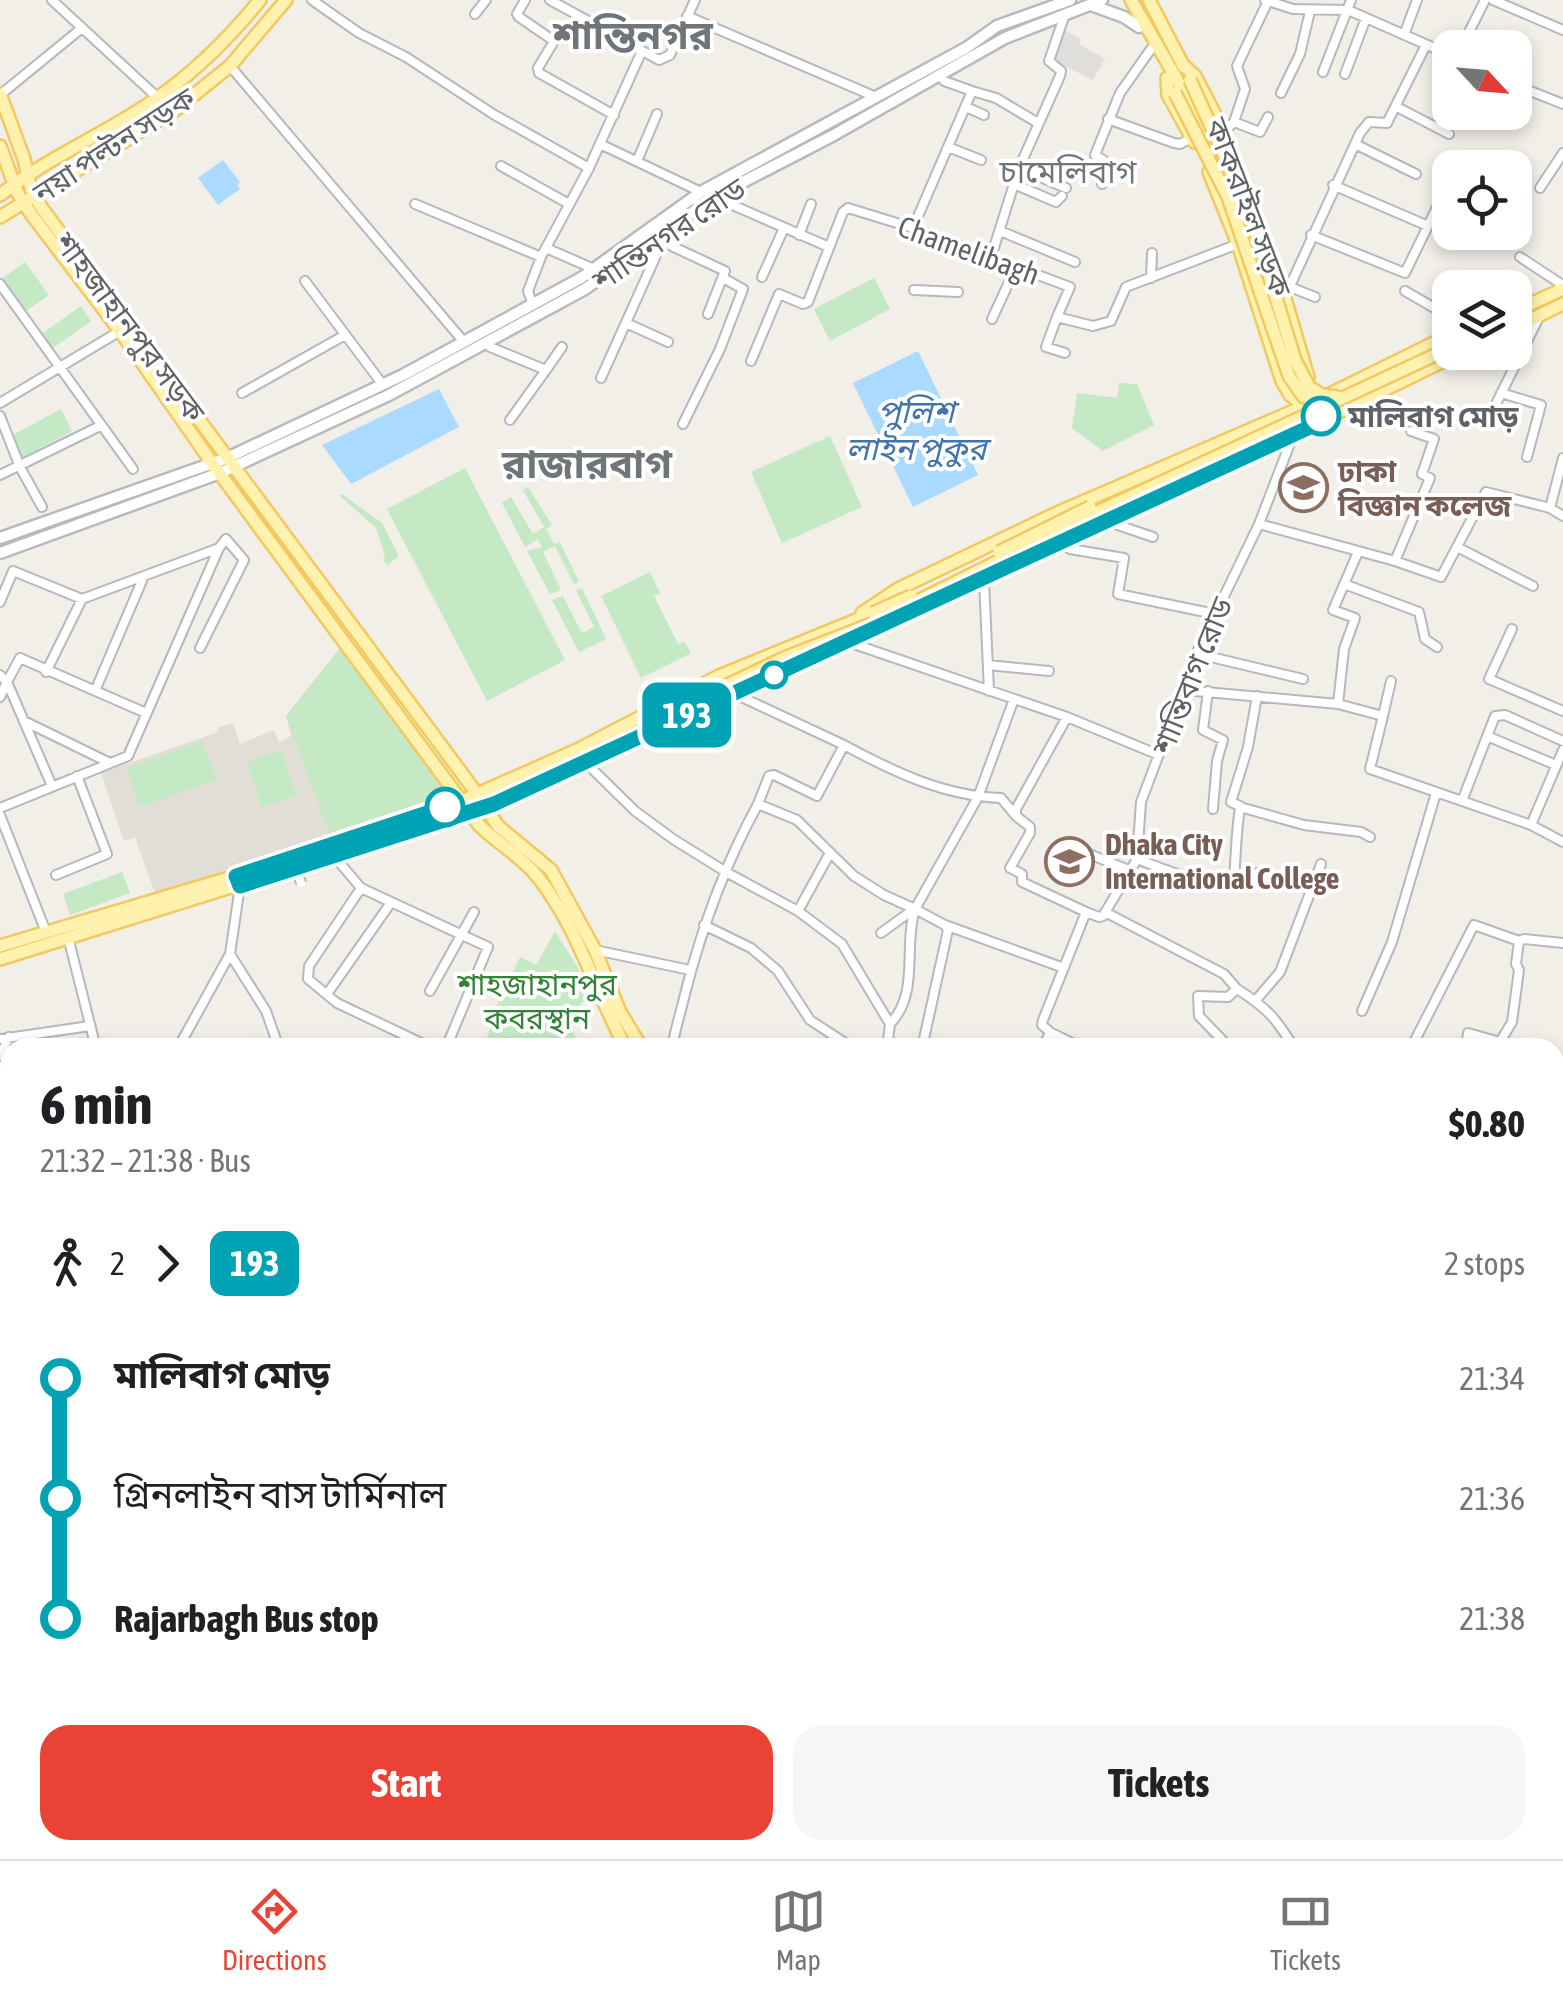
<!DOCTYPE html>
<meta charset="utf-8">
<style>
body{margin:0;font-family:"Asap Condensed","Noto Sans Bengali",sans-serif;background:#f6f6f6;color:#202124;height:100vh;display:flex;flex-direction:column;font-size:38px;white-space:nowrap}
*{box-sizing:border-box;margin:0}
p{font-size:32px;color:#757577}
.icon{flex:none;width:55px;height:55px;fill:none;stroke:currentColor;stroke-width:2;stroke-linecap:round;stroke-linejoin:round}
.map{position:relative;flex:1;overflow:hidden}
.details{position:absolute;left:0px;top:1038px;width:1565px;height:822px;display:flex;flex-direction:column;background:#fff;border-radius:30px 30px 0 0;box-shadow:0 5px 15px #0003}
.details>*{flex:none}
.badge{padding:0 20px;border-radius:15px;font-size:35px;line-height:65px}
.needle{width:65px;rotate:116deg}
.buttons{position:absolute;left:1432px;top:30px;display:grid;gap:20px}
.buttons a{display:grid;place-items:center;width:100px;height:100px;border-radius:20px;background:#fff;box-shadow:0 5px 15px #0003;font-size:50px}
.map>.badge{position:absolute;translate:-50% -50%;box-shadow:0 0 0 5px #fff}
.legs{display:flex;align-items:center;gap:15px;height:110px;padding:0 40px;font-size:32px}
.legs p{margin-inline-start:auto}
.summary{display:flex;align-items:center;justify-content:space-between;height:170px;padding:0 40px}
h1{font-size:55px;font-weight:700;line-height:75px}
.button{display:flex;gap:20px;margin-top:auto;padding:20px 40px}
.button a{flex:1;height:115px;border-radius:30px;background:#ea4335;color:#fff;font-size:40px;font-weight:700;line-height:115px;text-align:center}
.button a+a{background:#f6f6f6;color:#202124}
ul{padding:0 40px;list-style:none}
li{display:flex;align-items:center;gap:35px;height:120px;font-size:38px}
li i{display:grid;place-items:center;width:15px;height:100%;margin:0 12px;background:currentColor}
li i::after{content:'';width:25px;height:25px;margin:-12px;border:8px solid;border-radius:50%;background:#fff}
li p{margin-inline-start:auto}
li:first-child i{background:linear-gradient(#0000 50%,currentColor 0)}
li:last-child i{background:linear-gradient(currentColor 50%,#0000 0)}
.tabs{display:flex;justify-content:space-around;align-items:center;height:140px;border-top:2px solid #e0e0e0;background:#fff;font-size:28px;color:#757577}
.tabs a{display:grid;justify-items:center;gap:5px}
.tabs .current{color:#ea4335}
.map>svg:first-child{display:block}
.industrial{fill:#e0deda}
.education{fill:#e1ded6}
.green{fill:#c5e8c5}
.water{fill:#aadaff}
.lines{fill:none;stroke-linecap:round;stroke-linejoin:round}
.street-casing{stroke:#b5b8bc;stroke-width:12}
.secondary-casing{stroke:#b6babf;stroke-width:15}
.primary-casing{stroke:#f2c960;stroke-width:16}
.street{stroke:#fff;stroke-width:8}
.secondary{stroke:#fff;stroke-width:10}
.primary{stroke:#fff2af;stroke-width:11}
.rail{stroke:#b6b7b8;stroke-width:2.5;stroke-dasharray:2.5 12;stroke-linecap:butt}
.street-bridge-casing{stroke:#b5b8bc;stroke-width:12;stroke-linecap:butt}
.primary-bridge-casing{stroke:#f2c960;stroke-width:16;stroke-linecap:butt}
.street-bridge{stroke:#fff;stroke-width:8}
.primary-bridge{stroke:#fff2af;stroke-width:11}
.line-1-casing{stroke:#fff;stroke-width:22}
.line-1{stroke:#00a3b4;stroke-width:15}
.stop-1-dot{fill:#fff;stroke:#00a3b4;stroke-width:5}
.labels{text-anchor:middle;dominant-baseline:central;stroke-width:8;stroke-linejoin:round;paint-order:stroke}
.street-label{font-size:30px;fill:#5f6368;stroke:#fff}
.stop-label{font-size:30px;font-weight:bold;fill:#5f6368;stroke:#fff;text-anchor:start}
.education-label{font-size:30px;font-weight:bold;fill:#785e54;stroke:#fff;text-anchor:start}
.park-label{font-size:30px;fill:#348238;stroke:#fff}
.neighbourhood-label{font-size:32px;fill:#70757a;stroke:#fff}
.water-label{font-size:32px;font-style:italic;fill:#4174aa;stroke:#fff}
.district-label{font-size:40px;font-weight:bold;fill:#70757a;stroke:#fff}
</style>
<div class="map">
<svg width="1563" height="1859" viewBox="0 0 1563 1859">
<rect width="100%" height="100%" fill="#f1efe8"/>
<path class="industrial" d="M1063,30L1081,39L1079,44L1105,59L1093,80L1052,60Z"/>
<path class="education" d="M341,647L451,792L225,872L155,893L135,837L124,841L101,773L218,732L217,728L233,723L240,744L274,730L279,742L291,736L286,716Z
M1563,1647V1827L1555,1834V1656Z"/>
<path class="green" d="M25,262L49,295L26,311L3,278Z
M874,278L890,309L830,341L814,309Z
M81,306L91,321L53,348L43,333Z
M1119,383L1137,384L1154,425L1103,451L1072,428L1077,393L1117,398Z
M61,409L72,431L22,458L11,436Z
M830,436L862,507L782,543L751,472Z
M465,468L565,660L487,701L387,509Z
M528,487L552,525L546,529L554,544L560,542L579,582L574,584L555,546L543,552L561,590L550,594L527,551L542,547L538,539L525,547L502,503L511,497L533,534L544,527L523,490Z
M342,494L382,523L398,554L397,558L387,565L383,560L385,557L376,528L340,496Z
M650,572L660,593L654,596L678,644L685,642L691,653L641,678L601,596Z
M582,588L606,639L579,652L552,600L563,596L582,633L594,627L576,590Z
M341,647L451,792L330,835L286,716Z
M202,741L216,780L139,807L126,768Z
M282,750L296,795L261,807L247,762Z
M122,872L130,893L70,915L63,894Z
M555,931L578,968L588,997L565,1020L582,1047H492L487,1038L495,1009L520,957L536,965Z
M1555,1721L1563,1730V1812L1555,1807Z"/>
<path class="water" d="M223,160L240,182L237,185L240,189L218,205L198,178Z
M918,351L978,475L913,507L853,383Z
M439,389L459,427L351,484L322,445Z"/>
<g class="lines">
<defs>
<path id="street" d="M52,0L158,98
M312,0L359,33L406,57L493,114L589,168
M525,0L517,14L519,17L554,41L538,68L539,73L614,115
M550,0L659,60L670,55L695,0
M1265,0L1293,9L1348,10L1450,55
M1493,0L1563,30
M475,14L486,0
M687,16L876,97
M1404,35L1417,0
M1461,48L1485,0
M230,66L464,342
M1323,72L1351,0
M1345,74L1366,18
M1515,85L1563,104
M972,91L996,98L1038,123
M1281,93L1300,54L1310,11
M0,95L82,28
M966,107L984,115
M1397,107L1449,134
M1108,119L1174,143L1180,144L1192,138
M1234,122L1260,132L1268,117
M1224,132L1234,122L1245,89L1237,66L1268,1
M600,144L701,192
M1355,144L1416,174
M948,147L981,160
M637,161L657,114
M501,166L569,204
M1019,168L1066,188
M1014,184L1056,202L1062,196
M1102,184L1108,163L1095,155L1120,93L1151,49
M1333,185L1428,226
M1540,188L1563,153
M714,197L829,247
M415,204L541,257
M913,228L972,91L944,81L941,76
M1000,231L1075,262
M799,235L811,204
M1311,235L1405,273L1442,197
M663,242L725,271L708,314
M546,248L594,269
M991,257L1019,168L1060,76L1061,71L1049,61L1064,17
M1520,257L1561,284
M762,277L784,228
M1151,278L1152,253
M305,281L383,385
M0,284L133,469
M1290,287L1315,297
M914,290L958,292
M1405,291L1450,317
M1285,297L1360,133L1369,122L1387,123L1426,45
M533,305L528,291L541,257L589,168L641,53
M1057,317L1046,347L1065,353
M992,319L1016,267
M626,323L668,342
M487,342L490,347L546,370L510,420
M751,361L779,294L803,304L808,302L843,212L848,208L913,228L1070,287L1057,317L1093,326L1111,321L1126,287L1238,244
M546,370L562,347
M601,378L668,229
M242,393L345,335
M1501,393L1541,405L1527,457
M0,403L120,331
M1493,410L1540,315
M0,416L20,467L42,507
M683,424L720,349L743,289L723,278
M0,475L100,426
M1550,508L1563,458
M1109,522L1153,537
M1259,524L1395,561L1441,577L1486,492L1550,508L1563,516
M1062,544L1070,549L1124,558L1118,594L1215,614
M1459,548L1533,586
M1358,552L1333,610L1355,618L1344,649L1338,704L1383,716L1370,769L1531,825L1563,842
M1395,561L1430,478L1422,474L1434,439L1411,431
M984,580L989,691
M1344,584L1419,612L1425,639L1437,647
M0,602L13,571L82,599
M1512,629L1489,679L1563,711
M848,642L1067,717L1159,755
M200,648L244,560L226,539L219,548
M1198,650L1215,658L1303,679
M988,665L1049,671
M0,675L7,682L20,658L146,713
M7,682L52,786
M1184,690L1338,704
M95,691L144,576
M1208,691L1203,730L1223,740L1217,761L1213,809
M735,694L844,745
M0,697L7,682
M1383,716L1391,681
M1067,717L1016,809V816L1030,827V833L1010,868L1022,874V882L1086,912
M24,721L110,763
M1487,736L1556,765
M585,762L635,811L673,839L726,872L798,911L842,944L890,1024L887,1048
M1462,801L1495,716L1505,715L1563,741
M1240,806L1231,802L1248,747L1257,696
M0,808L128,756L219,548L82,599L46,672
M0,815L46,932
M1531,825L1563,750
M1074,848L1129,870
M334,856L361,888
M1137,859C1191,880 1208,888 1265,871
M56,875L107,854L77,776
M1234,880C1236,854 1236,833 1240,807L1304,825L1361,832L1370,837
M238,881L240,886L230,954L266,1011L279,1048
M798,911L830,853
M1105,912L1224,974L1237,989
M704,925L751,948L778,971L810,1020L853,1048
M945,925L1064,968
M881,933L914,909
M68,937L96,1048
M1519,941L1524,939L1563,943
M595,950L690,970
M430,991L474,912
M327,994L390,904
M1256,1000L1280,972L1321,864
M1362,1011L1392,942L1436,793
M890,1024C920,993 903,947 915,909L884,895L854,876L797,820L758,804L769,776L774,775L817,796L844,745C894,772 944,796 1001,798L1016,816
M1050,1032L1082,1048
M0,1039L90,1026
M178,1048L230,954
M432,1048L337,1003L308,979L309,966L361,888L488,947L446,1048
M672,1048C675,1029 681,1012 685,994C702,927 725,864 758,804
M922,1048L948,930L945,925L915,909L978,797L1014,699
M1043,1048L1050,1032L1042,1025L1043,1020L1086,912L1099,917L1103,916L1137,859L1141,802L1198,650L1259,524L1294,433
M1230,1048L1199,1016L1198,996L1228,997L1237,989C1266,1007 1277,1019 1294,1048
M1411,1048L1474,925L1519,941L1516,964L1519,970L1512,1022L1500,1042L1468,1033L1466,1048
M0,1056L9,1037
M1555,1101H1563
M0,1129L10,1134
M0,1190L10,1169
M0,1249L10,1252
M1555,1279L1563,1282
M1555,1309L1563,1297
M1555,1490L1563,1480
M1555,1563L1563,1568
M1555,1627L1563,1634
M1555,1651L1563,1642
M1555,1839L1563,1831
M11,1850L31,1859
M342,1850L359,1859
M633,1850L634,1859
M1008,1850L1025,1859
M1472,1850L1479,1859
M79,1859L83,1850
M178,1859L182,1850
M282,1859L286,1850
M392,1859L397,1850
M1068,1859L1074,1850
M1128,1859L1132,1852
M1179,1859L1184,1850
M1244,1859L1253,1850
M1322,1859L1333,1850
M1532,1859L1542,1850"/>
<path id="secondary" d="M1091,5L1124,17L1139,27
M0,538L227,458L403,375L581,278L701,192L966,48L997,26L1070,0
M0,553L220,473L389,395L585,289L714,197L832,136L1005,38L1102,0
M0,1821L10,1779"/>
<path id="primary" d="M1131,0L1175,76L1230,183L1279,326
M1149,0L1184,67
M1182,64L1195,76L1224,132L1276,268L1308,377
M1167,78L1168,95L1194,142
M0,94L24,159L31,189L41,207L472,787L498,826L551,870L595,950L620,1012L642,1048
M0,146L17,192L31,214L120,331L212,463L479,825C497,843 521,856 537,876C578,927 595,991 626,1048
M1209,172L1238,244L1282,381L1290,395L1309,410
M0,195C47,158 103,135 153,101C194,73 229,38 260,0
M0,217L174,111L230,66L286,0
M1515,311L1563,289
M1515,327L1563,304
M1281,440L1462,352
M862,613L898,589L1059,512L1312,403L1450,335
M0,946L236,876L455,804L579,749L719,676L873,613
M0,959L484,808L1147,504
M1555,1373L1563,1362
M1555,1396L1563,1385
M1,1663L10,1652
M0,1676L10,1673
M689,1850L730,1858
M722,1850C797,1859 873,1859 947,1850
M798,1850H864
M949,1859L995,1850"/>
</defs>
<use href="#street" class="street-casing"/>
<use href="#secondary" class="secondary-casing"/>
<use href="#primary" class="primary-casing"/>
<use href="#street" class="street"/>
<use href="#secondary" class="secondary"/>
<use href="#primary" class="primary"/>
<path class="rail" d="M1555,1328L1563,1316
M0,1422L10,1430
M0,1519L10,1523"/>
<defs>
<path id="street-bridge" d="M292,854L301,883"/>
<path id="primary-bridge" d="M1190,80L1249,210L1295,360L1309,387L1322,395L1338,397
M1175,93L1228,197L1289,376L1303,396L1327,408
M1093,523L1287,434
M999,552L1090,507
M873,613L911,596
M656,719L784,658L869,625L1104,509L1450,348
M720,1850L734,1859
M939,1859L945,1850"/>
</defs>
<use href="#street-bridge" class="street-bridge-casing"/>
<use href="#primary-bridge" class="primary-bridge-casing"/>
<use href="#street-bridge" class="street-bridge"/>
<use href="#primary-bridge" class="primary-bridge"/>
</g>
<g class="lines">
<defs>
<path id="line-1" d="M445,807L236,876L240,886L494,804L1299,432L1308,428L1312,412L1321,416"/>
</defs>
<use href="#line-1" class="line-1-casing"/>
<use href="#line-1" class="line-1"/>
</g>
<defs>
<symbol id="university-ring" viewBox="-11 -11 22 22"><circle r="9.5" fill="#fff" stroke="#8d6e63" stroke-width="1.5"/><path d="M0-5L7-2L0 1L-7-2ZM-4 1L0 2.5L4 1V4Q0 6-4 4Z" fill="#8d6e63"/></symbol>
</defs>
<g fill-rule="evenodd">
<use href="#university-ring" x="1276" y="460" width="55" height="55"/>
<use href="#university-ring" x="1042" y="834" width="55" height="55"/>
</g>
<g class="stop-1-dot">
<circle cx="1321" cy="416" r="18"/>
<circle cx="774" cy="675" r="12"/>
<circle cx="445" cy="807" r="18"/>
</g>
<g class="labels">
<g class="street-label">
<text transform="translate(114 145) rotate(-33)">নয়া পল্টন সড়ক</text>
<text transform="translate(1249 207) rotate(69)">কাকরাইল সড়ক</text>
<text transform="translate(669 234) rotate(-34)">শান্তিনগর রোড</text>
<text transform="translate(969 250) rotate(20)">Chamelibagh</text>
<text transform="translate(130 327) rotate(53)">শাহজাহানপুর সড়ক</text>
<text transform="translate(1192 676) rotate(-68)">শান্তিবাগ রোড</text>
</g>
<g class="stop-label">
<text x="1348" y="416">মালিবাগ মোড়</text>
</g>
<g class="education-label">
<text x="1338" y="471">ঢাকা<tspan x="1338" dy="34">বিজ্ঞান কলেজ</tspan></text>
<text x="1105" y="844">Dhaka City<tspan x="1105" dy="34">International College</tspan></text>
</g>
<g class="park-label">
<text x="537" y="984">শাহজাহানপুর<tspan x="537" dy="34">কবরস্থান</tspan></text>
</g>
<g class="neighbourhood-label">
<text x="1068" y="171">চামেলিবাগ</text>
</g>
<g class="water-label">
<text x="916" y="411">পুলিশ<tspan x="916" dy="37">লাইন পুকুর</tspan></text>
</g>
<g class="district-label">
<text x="633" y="34">শান্তিনগর</text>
<text x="587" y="463">রাজারবাগ</text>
</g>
</g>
</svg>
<div class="buttons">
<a><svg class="needle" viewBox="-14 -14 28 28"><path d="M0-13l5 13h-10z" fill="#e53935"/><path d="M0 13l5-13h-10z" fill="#757577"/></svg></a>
<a><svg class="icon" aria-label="locate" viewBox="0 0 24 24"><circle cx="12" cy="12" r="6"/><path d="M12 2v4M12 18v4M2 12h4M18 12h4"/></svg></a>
<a><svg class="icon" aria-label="layers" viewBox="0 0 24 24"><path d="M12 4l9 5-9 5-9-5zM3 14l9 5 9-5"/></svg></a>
</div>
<b class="badge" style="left:687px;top:715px;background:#00a3b4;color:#fff">193</b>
<section class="details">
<div class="summary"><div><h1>6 min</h1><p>21:32 – 21:38 · Bus</p></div><b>$0.80</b></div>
<div class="legs"><svg class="icon" aria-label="walk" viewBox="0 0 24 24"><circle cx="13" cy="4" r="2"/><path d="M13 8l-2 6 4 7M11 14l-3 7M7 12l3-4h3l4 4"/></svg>2<svg class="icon" aria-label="forward" viewBox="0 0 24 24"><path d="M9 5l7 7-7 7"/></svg><b class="badge" style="background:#00a3b4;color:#fff">193</b><p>2 stops</p></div>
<ul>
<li><i style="color:#00a3b4"></i><b>মালিবাগ মোড়</b><p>21:34</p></li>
<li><i style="color:#00a3b4"></i><span>গ্রিনলাইন বাস টার্মিনাল</span><p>21:36</p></li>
<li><i style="color:#00a3b4"></i><b>Rajarbagh Bus stop</b><p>21:38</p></li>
</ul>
<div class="button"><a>Start</a><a>Tickets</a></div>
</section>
</div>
<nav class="tabs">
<a class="current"><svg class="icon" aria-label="directions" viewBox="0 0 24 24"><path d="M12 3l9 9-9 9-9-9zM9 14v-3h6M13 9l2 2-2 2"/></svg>Directions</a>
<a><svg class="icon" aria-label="map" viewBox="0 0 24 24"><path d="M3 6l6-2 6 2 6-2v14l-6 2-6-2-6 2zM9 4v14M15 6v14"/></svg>Map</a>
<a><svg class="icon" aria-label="tickets" viewBox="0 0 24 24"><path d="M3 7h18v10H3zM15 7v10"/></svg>Tickets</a>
</nav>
